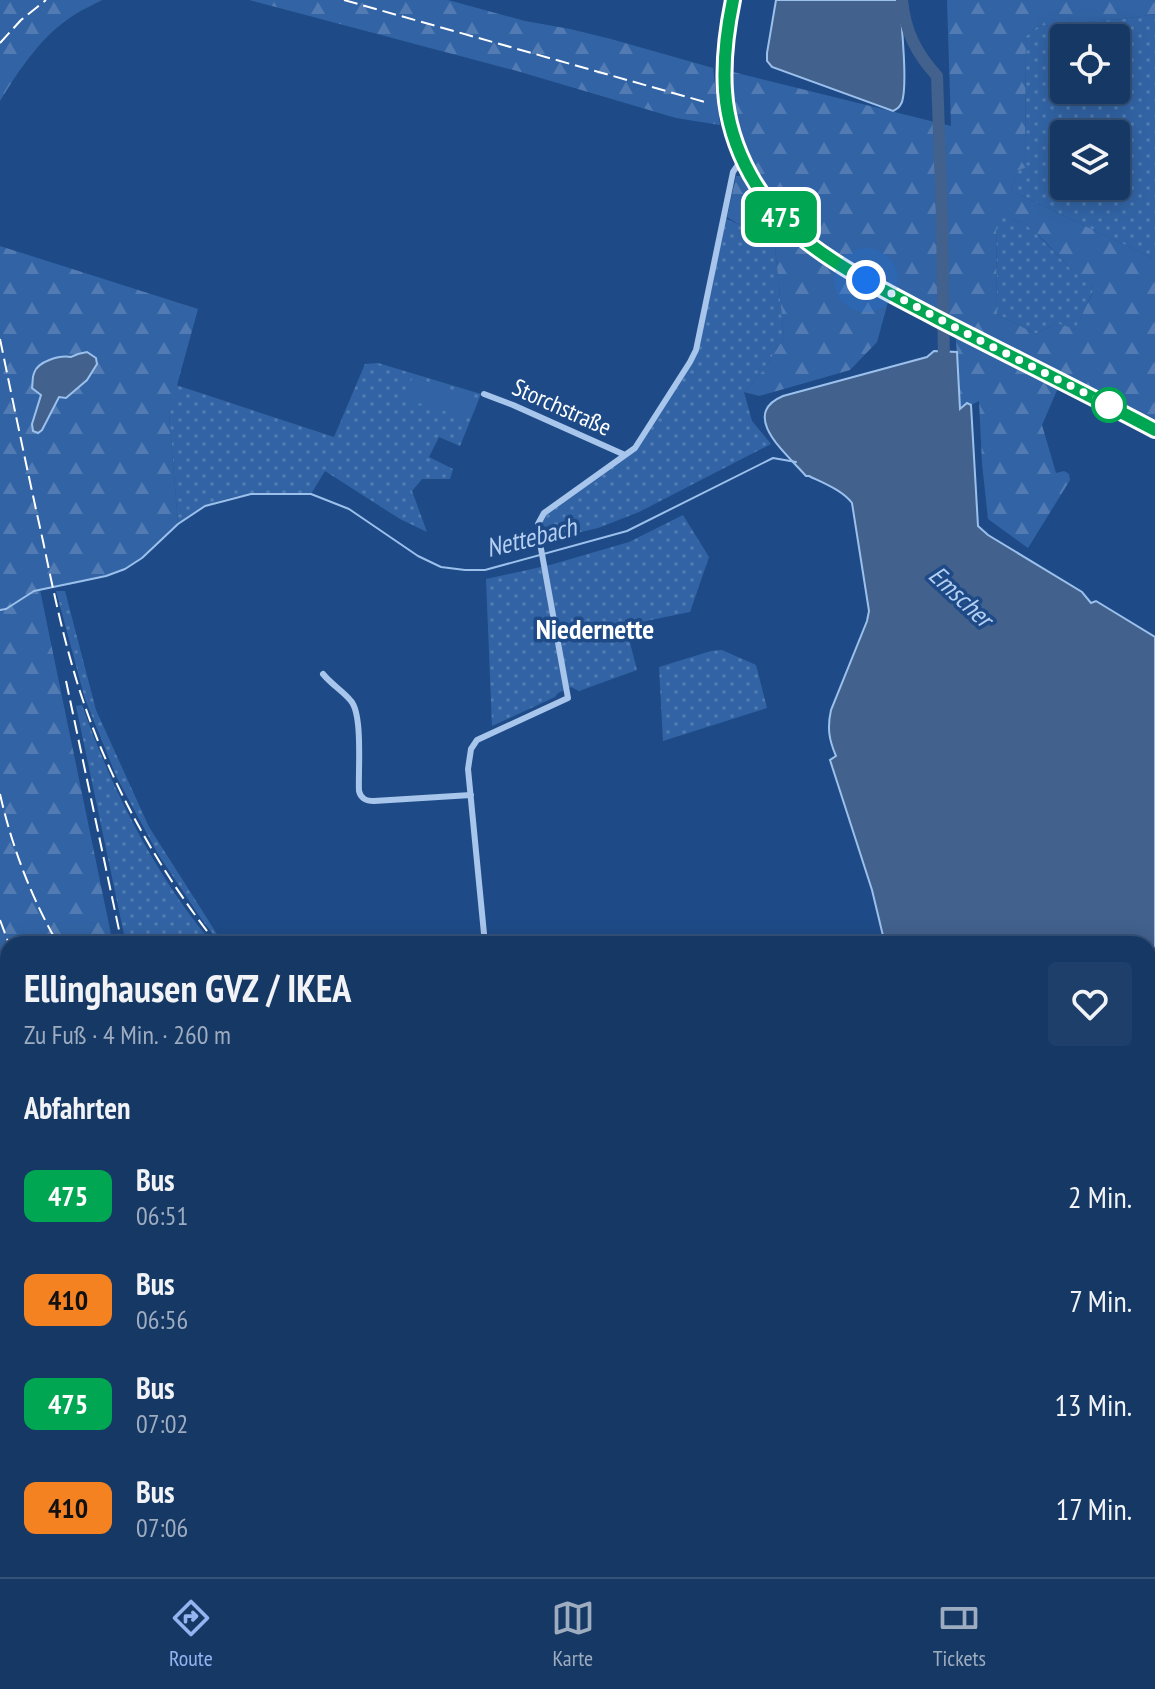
<!DOCTYPE html>
<html lang="de">
<meta charset="utf-8">
<style>
body{margin:0;font-family:"PT Sans Narrow",sans-serif;background:#1f3f6b;color:#f1f3f6;height:100vh;display:flex;flex-direction:column;font-size:30px;white-space:nowrap}
*{box-sizing:border-box;margin:0}
p{font-size:26px;color:#9eacbf}
.icon{flex:none;width:44px;height:44px;fill:none;stroke:currentColor;stroke-width:2;stroke-linecap:round;stroke-linejoin:round}
.map{position:relative;flex:1;overflow:hidden}
.side{position:absolute;left:0px;top:936px;width:1156px;height:642px;display:flex;flex-direction:column;background:#163865;border-radius:24px 24px 0 0;box-shadow:0 4px 20px #0003,0 0 0 2px #355279}
.side>*{flex:none}
.badge{padding:0 16px;border-radius:12px;font-size:28px;line-height:52px}
.fabs{position:absolute;left:1050px;top:24px;display:grid;gap:16px}
.fabs a{display:grid;place-items:center;width:80px;height:80px;border-radius:8px;background:#163865;box-shadow:0 4px 20px #0003,0 0 0 2px #355279;font-size:40px}
.you{position:absolute;width:40px;height:40px;margin:-20px;border:6px solid #fff;border-radius:50%;background:#1a73e8;box-shadow:0 0 0 12px #1a73e833}
.map>.badge{position:absolute;translate:-50% -50%;box-shadow:0 0 0 4px #fff}
h2{padding:0 24px;font-size:30px;line-height:72px}
.round{display:grid;place-items:center;flex:none;width:84px;height:84px;border-radius:8px;background:#1f3f6b}
.overview{display:flex;align-items:center;justify-content:space-between;height:136px;padding:0 24px}
h1{font-size:38px;font-weight:700;line-height:60px}
ul{padding:0;list-style:none}
li{display:flex;align-items:center;gap:24px;height:104px;padding:0 24px}
li div{flex:1}
li b{display:block;font-size:30px}
li em{font-style:normal}
li .badge{min-width:88px;font-weight:700;text-align:center}
.tab-bar{display:flex;justify-content:space-around;align-items:center;height:112px;border-top:2px solid #355279;background:#163865;font-size:22px;color:#9eacbf}
.tab-bar a{display:grid;justify-items:center;gap:4px}
.tab-bar .current{color:#95b2f1}
.map>svg:first-child{display:block}
.grass{fill:url(#grass-dots);fill-rule:evenodd}
.forest{fill:url(#forest-firs);fill-rule:evenodd}
.pitch{fill:#3264a5}
.water{fill:#42618d;stroke:#9bc0ec;stroke-width:2}
.lines{fill:none;stroke-linecap:round;stroke-linejoin:round}
.stream{stroke:#9bc0ec;stroke-width:2}
.river{stroke:#42618d;stroke-width:12}
.street{stroke:#a8c5eb;stroke-width:6}
.secondary{stroke:#d4e3f8;stroke-width:9}
.tram{stroke:#fff;stroke-width:2}
.rail{stroke:#fff;stroke-width:2;stroke-dasharray:14 6;stroke-linecap:butt}
.line-casing{stroke:#fff;stroke-width:18}
.line{stroke:#00a651;stroke-width:12}
.walk{stroke:#fff;stroke-width:8;stroke-dasharray:0 14.4}
.stop-dot{fill:#fff;stroke:#00a651;stroke-width:4}
.labels{text-anchor:middle;dominant-baseline:central;stroke-width:7;stroke-linejoin:round;paint-order:stroke}
.street-label{font-size:24px;fill:#fff;stroke:#1e4b87}
.water-label{font-size:26px;font-style:italic;fill:#b4cff2;stroke:#1e4b87}
.quarter-label{font-size:28px;font-weight:bold;fill:#fff;stroke:#1e4b87}
</style>
<div class="map">
<svg width="1155" height="1577" viewBox="0 0 1155 1577">
<defs>
<pattern id="grass-dots" width="8" height="8" patternUnits="userSpaceOnUse" patternTransform="scale(2)"><rect width="8" height="8" fill="#3264a5"/><path d="M2 2h.1M6 6h.1" fill="none" stroke="#517bb2" stroke-width="1.8" stroke-linecap="round"/></pattern>
<pattern id="forest-firs" width="22" height="20" patternUnits="userSpaceOnUse" patternTransform="scale(2)"><rect width="22" height="20" fill="#3264a5"/><path d="M5 1l3.5 6h-7zM16 11l3.5 6h-7z" fill="#517bb2"/></pattern>
</defs>
<rect width="100%" height="100%" fill="#1e4b87"/>
<path class="grass" d="M1155,14V259L1011,191L1016,171L1025,168L1026,36L1038,26L1123,19ZM1064,38H1116V90H1064ZM1064,134H1116V186H1064Z
M996,216L1006,217L1028,225L1070,268L1092,285L1093,291L1075,330L1056,323L1038,333H1034L997,314Z
M723,217L748,229L775,247L784,338L762,372L744,392L752,421L771,444L639,512L598,528L543,541L538,532L544,513L635,448L696,350Z
M378,363L481,394L460,446L439,437L429,457L453,469L450,479H422L412,491L427,532L400,519L325,471L311,494C275,492 237,491 204,507C195,511 186,519 178,524L169,414L176,385L334,437L365,364Z
M683,515L709,557L690,612L631,624L629,639L637,670L579,691L571,687L558,693L555,697L492,726L486,579L550,565L629,542Z
M56,591H65L96,710L149,827L222,942L221,944L202,920L158,854L117,778L85,699Z
M722,650L756,665L767,708L663,741L659,667L711,651Z
M82,705C112,790 155,875 213,944H126L76,706Z
M325,1570H822L823,1575L835,1577H325Z"/>
<path class="forest" d="M0,0H102C93,5 83,9 74,15C42,35 19,70 0,101Z
M249,0H448L525,21L570,29L611,39L713,68L720,125L676,118L517,71Z
M947,0H1155V14L1123,19L1038,26L1026,36L1025,168L1016,171L1011,191L1155,259V419L1111,397L1061,381L1042,425L1056,473L1064,471L1069,474L1070,480L1028,548L988,519L982,463L979,401L971,405L966,404L960,410L955,322L920,309L917,298L889,293L782,219L741,156L725,70L951,126ZM996,217C1028,216 1046,244 1067,265C1074,272 1084,279 1092,285L1093,292L1075,329L1056,323L1038,333H1034L997,314Z
M736,176H741C780,240 824,267 888,302L877,342L850,370L759,396L744,392L762,372L784,338L775,247L727,217Z
M0,246L198,309L169,414L178,524C165,535 154,549 141,559C112,580 74,583 40,590L113,944H8V1020L0,1021Z
M260,1570H325V1577H262Z
M823,1570H961L960,1577H835L822,1575Z
M969,1570H986V1576L988,1570H1069V1577H973Z"/>
<path class="pitch" d="M412,378L474,397L467,418L406,399Z"/>
<path class="water" d="M776,0H900C901,23 908,83 902,102C899,108 898,108 893,111L772,67L767,61V53Z
M934,351L957,352L960,409L967,403L971,405L978,526L988,535L1082,592L1091,603L1096,601L1155,637V1060H1148V944H885L872,890L830,760L836,756C829,740 827,728 831,710L867,621L869,611L852,503C842,490 823,483 809,476H806C788,455 738,415 783,396L927,357Z
M87,352L96,358L97,364L87,380L66,398L59,397L42,430L38,433L33,431L32,424L41,395L32,388C33,383 32,378 34,373C38,361 60,355 71,357L78,354Z
M1148,1098L1155,1099V1183L1148,1188Z"/>
<g class="lines">
<path class="stream" d="M0,610L6,609L34,591L106,576L125,569L142,558L178,524L205,506L251,494H311L349,509L418,556L441,567L465,570H485L627,531L773,458L796,462
M1148,1322L1155,1323"/>
<path class="river" d="M902,0C905,31 916,53 937,76L942,218L944,367
M986,1577L987,1570"/>
<path class="street" d="M484,394L513,405L625,455
M323,674C332,685 343,691 351,701C363,715 358,771 359,791C361,799 366,801 374,801L471,795
M485,944L468,769L471,749L477,740L568,698L538,532V524L544,513L635,448L690,362L696,350L733,172L742,159
M0,1024L8,1023"/>
<path class="secondary" d="M733,0C727,29 723,61 725,91C733,215 841,268 938,319C1010,356 1083,392 1155,430"/>
<path class="tram" d="M7,1066L8,1069"/>
<path class="rail" d="M344,0L705,102
M0,43L21,20L46,0
M0,339C14,407 28,474 43,541C55,599 67,656 87,712C117,796 162,874 217,944
M66,681L122,944
M0,794C12,847 31,897 58,944
M0,920L9,944
M0,1111L8,1145
M0,1136L8,1174
M0,1229L8,1264
M1148,1287L1155,1288
M138,1570L141,1577
M180,1570L182,1577
M248,1570L250,1577"/>
</g>
<g class="lines">
<defs>
<path id="line" d="M733,0C727,29 723,61 725,91C729,149 761,206 807,242C847,273 893,295 938,319C1010,356 1083,392 1155,430"/>
</defs>
<use href="#line" class="line-casing"/>
<use href="#line" class="line"/>
<path class="walk" d="M866,280L975,338L1109,405"/>
</g>
<circle class="stop-dot" cx="1109" cy="405" r="16"/>
<g class="labels">
<g class="street-label">
<text transform="translate(562 407) rotate(24)">Storchstraße</text>
</g>
<g class="water-label">
<text transform="translate(531 537) rotate(-14)">Nettebach</text>
<text transform="translate(961 596) rotate(43)">Emscher</text>
</g>
<g class="quarter-label">
<text x="595" y="628">Niedernette</text>
</g>
</g>
</svg>
<div class="fabs">
<a><svg class="icon" aria-label="locate" viewBox="0 0 24 24"><circle cx="12" cy="12" r="6"/><path d="M12 2v4M12 18v4M2 12h4M18 12h4"/></svg></a>
<a><svg class="icon" aria-label="layers" viewBox="0 0 24 24"><path d="M12 4l9 5-9 5-9-5zM3 14l9 5 9-5"/></svg></a>
</div>
<div class="you" style="left:866px;top:280px"></div>
<b class="badge" style="left:781px;top:217px;background:#00a651;color:#fff">475</b>
<section class="side">
<div class="overview"><div><h1>Ellinghausen GVZ / IKEA</h1><p>Zu Fuß · 4 Min. · 260 m</p></div><a class="round"><svg class="icon" aria-label="heart" viewBox="0 0 24 24"><path d="M12 20l-8-8c-3-5 5-10 8-4 3-6 11-1 8 4z"/></svg></a></div>
<h2>Abfahrten</h2>
<ul>
<li><span class="badge" style="background:#00a651;color:#fff">475</span><div><b>Bus</b><p>06:51</p></div><em>2 Min.</em></li>
<li><span class="badge" style="background:#f58220;color:#111">410</span><div><b>Bus</b><p>06:56</p></div><em>7 Min.</em></li>
<li><span class="badge" style="background:#00a651;color:#fff">475</span><div><b>Bus</b><p>07:02</p></div><em>13 Min.</em></li>
<li><span class="badge" style="background:#f58220;color:#111">410</span><div><b>Bus</b><p>07:06</p></div><em>17 Min.</em></li>
</ul>
</section>
</div>
<nav class="tab-bar">
<a class="current"><svg class="icon" aria-label="directions" viewBox="0 0 24 24"><path d="M12 3l9 9-9 9-9-9zM9 14v-3h6M13 9l2 2-2 2"/></svg>Route</a>
<a><svg class="icon" aria-label="map" viewBox="0 0 24 24"><path d="M3 6l6-2 6 2 6-2v14l-6 2-6-2-6 2zM9 4v14M15 6v14"/></svg>Karte</a>
<a><svg class="icon" aria-label="tickets" viewBox="0 0 24 24"><path d="M3 7h18v10H3zM15 7v10"/></svg>Tickets</a>
</nav>
